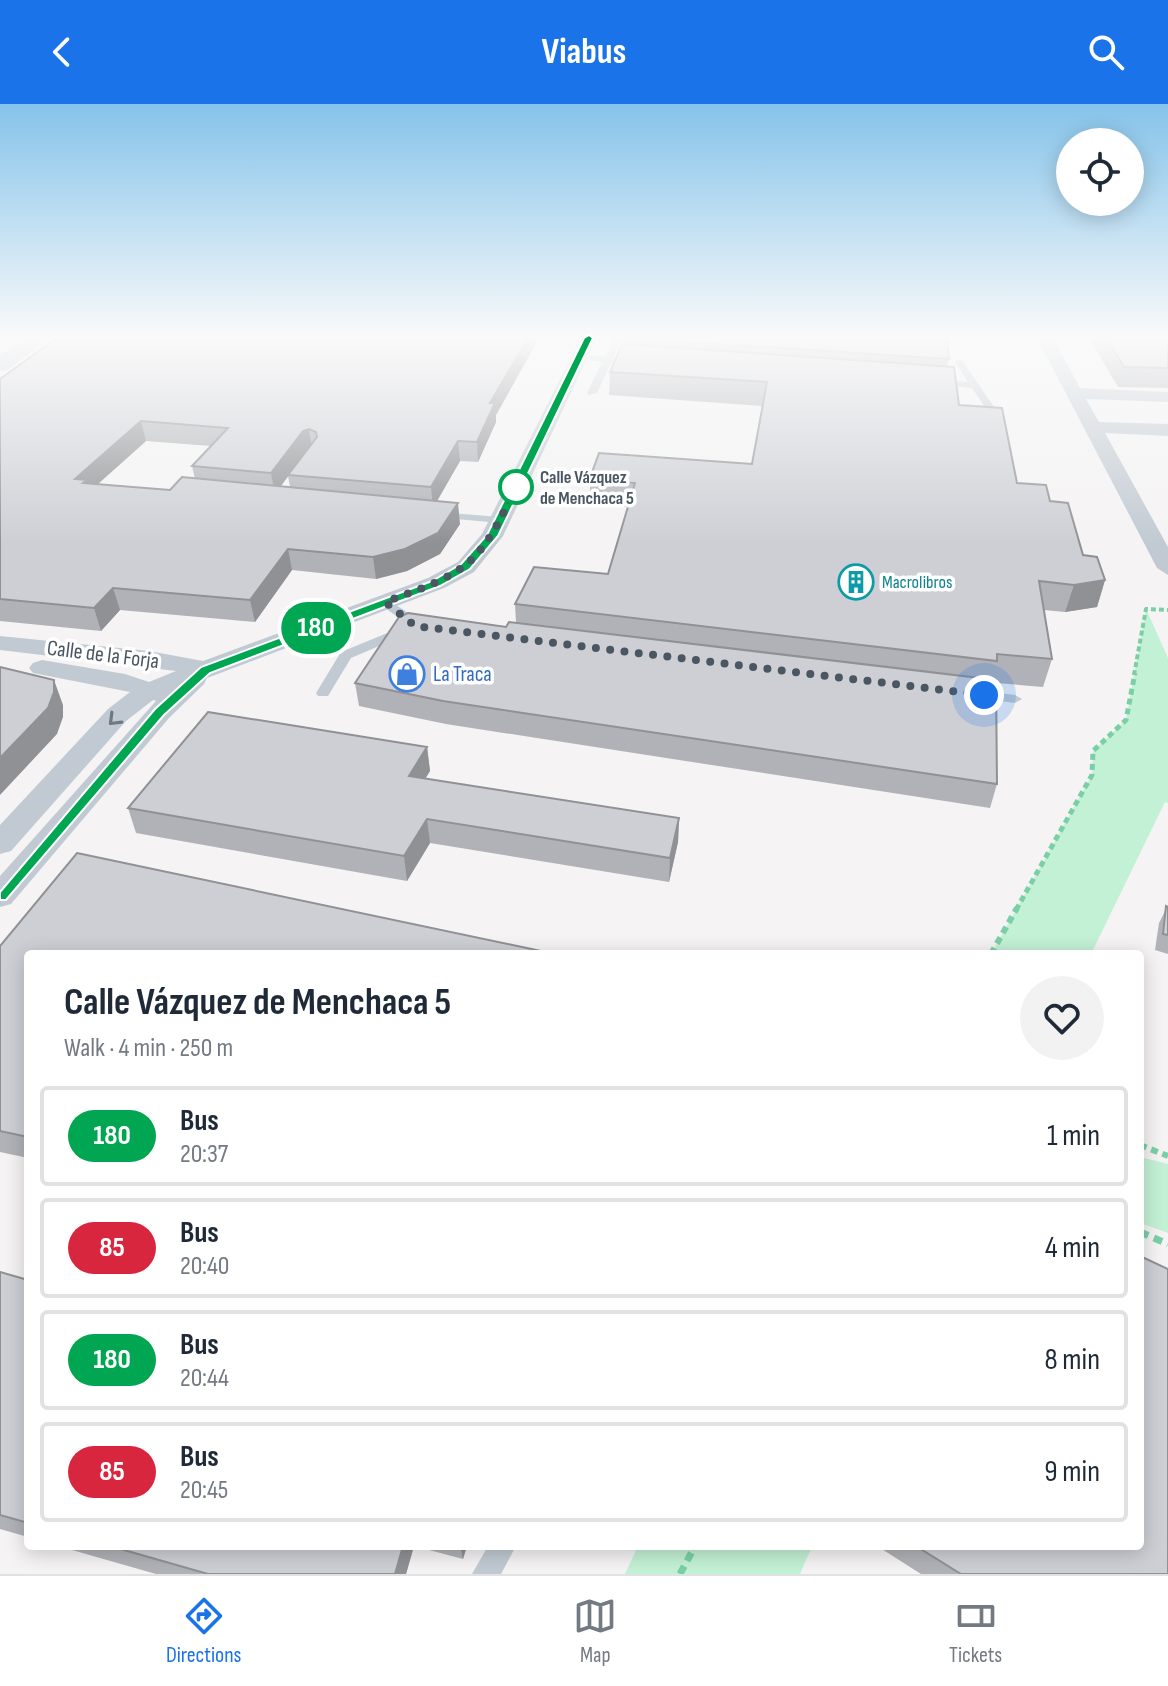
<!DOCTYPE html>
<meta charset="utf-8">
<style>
body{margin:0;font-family:"Sofia Sans Condensed",sans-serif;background:#f2f2f3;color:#1f2937;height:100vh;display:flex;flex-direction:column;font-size:30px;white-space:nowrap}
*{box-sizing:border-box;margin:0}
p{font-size:26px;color:#747a83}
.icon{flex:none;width:44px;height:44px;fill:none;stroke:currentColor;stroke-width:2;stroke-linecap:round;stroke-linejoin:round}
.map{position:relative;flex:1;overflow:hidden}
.sheet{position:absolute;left:24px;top:846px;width:1120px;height:600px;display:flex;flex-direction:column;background:#fff;border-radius:8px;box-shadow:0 4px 20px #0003}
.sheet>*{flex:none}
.badge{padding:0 16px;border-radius:26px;font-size:28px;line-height:52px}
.tools{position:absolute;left:1056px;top:24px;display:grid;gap:16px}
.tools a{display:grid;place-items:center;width:88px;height:88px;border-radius:50%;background:#fff;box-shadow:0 4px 20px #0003;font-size:40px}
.you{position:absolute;width:40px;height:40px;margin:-20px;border:6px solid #fff;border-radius:50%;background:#1a73e8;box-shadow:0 0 0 12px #1a73e833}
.map>.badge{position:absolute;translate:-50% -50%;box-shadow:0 0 0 4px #fff}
.round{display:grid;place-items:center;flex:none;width:84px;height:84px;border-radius:42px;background:#f2f2f3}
.head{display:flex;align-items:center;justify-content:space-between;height:136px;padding:0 40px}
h1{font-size:38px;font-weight:700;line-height:60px}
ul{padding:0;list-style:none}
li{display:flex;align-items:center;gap:24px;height:100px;margin:0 16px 12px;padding:0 24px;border:4px solid #e0e1e3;border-radius:8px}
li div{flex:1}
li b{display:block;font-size:30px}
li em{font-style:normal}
li .badge{min-width:88px;font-weight:700;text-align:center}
header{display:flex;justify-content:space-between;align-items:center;height:104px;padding:0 40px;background:#1a73e8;color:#fff;font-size:36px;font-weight:700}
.tabs{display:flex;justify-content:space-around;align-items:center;height:112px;border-top:2px solid #e0e1e3;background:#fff;font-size:22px;color:#747a83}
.tabs a{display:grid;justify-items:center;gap:4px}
.tabs .selected{color:#1a73e8}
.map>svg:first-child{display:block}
.green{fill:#c3f1d5}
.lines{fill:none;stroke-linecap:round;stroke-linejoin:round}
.path-far3{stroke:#7ad0a6;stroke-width:4;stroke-dasharray:5 3;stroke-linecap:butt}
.path-far2{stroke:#7ad0a6;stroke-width:5;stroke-dasharray:6 4;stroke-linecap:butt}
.path-far1{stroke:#7ad0a6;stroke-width:6;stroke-dasharray:7 5;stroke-linecap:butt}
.path{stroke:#7ad0a6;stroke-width:7;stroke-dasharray:9 6;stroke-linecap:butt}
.service{fill:#c1cad2;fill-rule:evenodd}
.minor{fill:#c1cad2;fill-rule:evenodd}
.tertiary{fill:#c1cad2;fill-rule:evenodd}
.wall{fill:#b0b2b7;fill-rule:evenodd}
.shaded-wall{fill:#909195}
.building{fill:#cdcfd5;stroke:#909195;stroke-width:2}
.oneway{stroke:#6e7983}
.line{fill:#00a651;stroke:#fff;stroke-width:2}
.walk{stroke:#4a5661;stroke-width:8;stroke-dasharray:0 14.4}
.stop-dot{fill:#fff;stroke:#00a651;stroke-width:4}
.labels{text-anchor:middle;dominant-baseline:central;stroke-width:7;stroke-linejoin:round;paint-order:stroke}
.far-stop-label{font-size:18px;font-weight:bold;fill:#4a5661;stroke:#fff;text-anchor:start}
.far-culture-label{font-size:18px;fill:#0d838f;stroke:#fff;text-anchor:start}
.street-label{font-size:22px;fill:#4a5661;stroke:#fff}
.shop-label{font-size:22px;fill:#366cbe;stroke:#fff;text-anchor:start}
</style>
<header><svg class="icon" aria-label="back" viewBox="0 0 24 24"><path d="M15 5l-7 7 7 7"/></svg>Viabus<svg class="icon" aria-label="search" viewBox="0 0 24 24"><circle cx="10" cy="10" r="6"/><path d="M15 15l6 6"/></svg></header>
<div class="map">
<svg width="1168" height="1470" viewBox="0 0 1168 1470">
<rect width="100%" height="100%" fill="#f5f3f3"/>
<path class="green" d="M1146,505L1168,554V699L1165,698L1091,850H991L1092,671L1093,647L1126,616Z
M1140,1053L1168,1060V1129L1140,1119Z
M638,1442H812L800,1470H625Z"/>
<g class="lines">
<path class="path-far3" d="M1134,571L1146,505L1168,506"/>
<path class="path-far2" d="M1016,806L1092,671L1093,647L1126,616L1135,569"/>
<path class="path-far1" d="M991,850L1017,804
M1140,1041L1168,1052"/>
<path class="path" d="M1140,1128L1168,1140
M680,1470L695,1442"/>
<path class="service" d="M614,234H622L613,254L641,258L637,261L611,259L597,289L589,291L587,289L602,258L575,254L579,251L605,253Z
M956,256H962L1003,316L1001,318H995L972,284L932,280V276L935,275L968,278L955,258Z
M438,408L500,413L506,416L500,419L434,413V409Z
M385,494L424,519V525H414L381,501L379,498Z
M402,523L408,527L407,530L351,554L328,592H318L316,589L341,548Z
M974,586L1015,591L1022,595L1015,599L969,593L967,590Z
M488,1442H516L501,1470H472Z"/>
<path class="minor" d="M581,234H597L503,432L474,468L444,484L207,574L204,580L169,614L11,800L0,803V772L156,597L153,596L126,617L11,747L0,750V721L108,605L130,588L33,569L29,564L33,559L42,556L125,570L149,578L176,567L0,546V532L149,547L203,557L428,474L458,458L482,430Z
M1037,234H1053L1080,284L1168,288V298L1086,295L1099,318L1168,320V332L1105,329L1168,443V471L1157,464Z"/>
<path class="tertiary" d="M26,234H49L8,266L0,267V251Z"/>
</g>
<path class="wall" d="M57,234H539L496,311V318L478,358L460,357L437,397L460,420L440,450L407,467L376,475L292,466L255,518L120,506L101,527L0,517V275ZM146,337L211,342L192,362L195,375L170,386L98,380ZM288,372L290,383L280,382Z
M626,234L949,255L947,262L959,301L1017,379L1050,397L1083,451L1105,476L1097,503L1065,508L1044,506L1052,555L1043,583L996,579L997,680L990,704L446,620L359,602L355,579L506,523L516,519L515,500L608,470L628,403L590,399V374L752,360L762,302L609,291L610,268L626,241Z
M1089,234H1168V284L1118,283Z
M427,643L430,667L425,675L679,714L678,738L669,778L430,739L407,777L136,729L128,704Z
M1168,801V850L1155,846L1159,819Z
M0,842L28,850V1054L0,1048Z
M0,1168L28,1176V1433L0,1425Z
M58,1442H467L463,1455L414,1442L406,1470H156Z
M877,1442H1140L1168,1470H921Z"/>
<path class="shaded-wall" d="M528,234H539L496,311V318L478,358L477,338L490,299Z
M141,317L146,337L90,387L75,375Z
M309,325L312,345L307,347L275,390L271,369L303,327Z
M458,337L460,357L433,404L431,383Z
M458,399L460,420L440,450L407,467L376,475L373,453Z
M288,445L292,466L255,518L250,496Z
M1105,476L1097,503L1065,508L1074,481Z
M113,484L120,506L101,527L94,504Z
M54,576L63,601V613L57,630L0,691V654Z
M427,643L430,667L412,696L409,672Z
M679,714L678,738L669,778L670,754Z
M427,715L430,739L407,777L404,752Z
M403,1442H414L406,1470H395Z
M460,1442H467L463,1455Z"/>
<path class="building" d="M57,234H528L490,299H495L477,338L458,337L431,383L288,371L317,333L316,328L309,325L303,327L271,369L192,362L228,324L141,317L75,375L87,376L83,379L170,386L182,373L458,399L438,429L405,445L373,453L288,445L250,496L113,484L94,504L0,495V275Z
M627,234H947L949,255Z
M1106,234H1168V264L1124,263Z
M622,240L954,263L959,301L1002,304L1017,379L1046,381L1050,397L1068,399L1083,451L1097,453L1105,476L1074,481L1039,477L1052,555L997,550V557L515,500L534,463L608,470L635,379L590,374L599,349L752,360L767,278L610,268Z
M408,509L506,523L509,518L996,576L997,680L443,597L355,579L399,513Z
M0,563L54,576V588L48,604L0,654Z
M208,608L427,643L409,672L679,714L670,754L427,715L404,752L128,704Z
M77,749L555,850H28V1033L0,1027V842Z
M1166,802L1168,803V831L1163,830Z
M1140,1152L1168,1165V1470H961L916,1442H1140Z
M0,1168L28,1176V1419L0,1411Z
M110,1442H403L395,1470H208Z"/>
<defs><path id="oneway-chevron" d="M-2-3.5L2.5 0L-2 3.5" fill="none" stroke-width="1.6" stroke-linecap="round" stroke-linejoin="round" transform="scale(2)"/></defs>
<use class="oneway" href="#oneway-chevron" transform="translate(114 616) rotate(135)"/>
<linearGradient id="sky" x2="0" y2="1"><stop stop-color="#85c3ea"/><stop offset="0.53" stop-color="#fafafa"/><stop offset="1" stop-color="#fafafa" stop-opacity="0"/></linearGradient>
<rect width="1168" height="440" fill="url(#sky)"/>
<path class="line" d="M589,231L593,234L498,432L470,465L440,482L210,569L164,611L6,796H0V788L155,605L201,563L432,477L461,460L487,431L584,234Z"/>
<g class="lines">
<path class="walk" d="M516,383C478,464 467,468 385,498L415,522L984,591"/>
</g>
<defs>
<symbol id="building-ring" viewBox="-11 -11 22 22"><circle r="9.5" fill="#fff" stroke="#0f9aa8" stroke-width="1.5"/><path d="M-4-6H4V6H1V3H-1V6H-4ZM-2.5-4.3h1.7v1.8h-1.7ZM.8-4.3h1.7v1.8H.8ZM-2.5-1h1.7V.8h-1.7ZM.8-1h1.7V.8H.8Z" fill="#0f9aa8"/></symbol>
<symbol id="shop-ring" viewBox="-11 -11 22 22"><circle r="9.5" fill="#fff" stroke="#3f7fe0" stroke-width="1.5"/><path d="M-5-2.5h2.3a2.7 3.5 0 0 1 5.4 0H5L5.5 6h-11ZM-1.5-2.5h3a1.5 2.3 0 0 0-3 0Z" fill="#3f7fe0"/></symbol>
</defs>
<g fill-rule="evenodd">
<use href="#building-ring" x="836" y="458" width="40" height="40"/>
<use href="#shop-ring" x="387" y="550" width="40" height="40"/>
</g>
<circle class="stop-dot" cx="516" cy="383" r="16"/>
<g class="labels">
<g class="far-stop-label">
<text x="540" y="373">Calle Vázquez<tspan x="540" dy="21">de Menchaca 5</tspan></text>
</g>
<g class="far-culture-label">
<text x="882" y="478">Macrolibros</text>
</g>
<g class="street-label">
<text transform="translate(103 551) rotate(7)">Calle de la Forja</text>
</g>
<g class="shop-label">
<text x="433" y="570">La Traca</text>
</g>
</g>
</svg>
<div class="tools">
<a><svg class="icon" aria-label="locate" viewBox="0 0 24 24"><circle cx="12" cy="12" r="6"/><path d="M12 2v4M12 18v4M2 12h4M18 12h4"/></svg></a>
</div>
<div class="you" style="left:984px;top:591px"></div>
<b class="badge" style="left:316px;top:524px;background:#00a651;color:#fff">180</b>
<section class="sheet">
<div class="head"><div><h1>Calle Vázquez de Menchaca 5</h1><p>Walk · 4 min · 250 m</p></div><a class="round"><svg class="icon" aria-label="heart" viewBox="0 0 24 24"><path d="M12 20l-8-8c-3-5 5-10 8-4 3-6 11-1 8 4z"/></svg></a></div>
<ul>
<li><span class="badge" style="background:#00a651;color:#fff">180</span><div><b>Bus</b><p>20:37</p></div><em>1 min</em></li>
<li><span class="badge" style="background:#d7263d;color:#fff">85</span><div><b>Bus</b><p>20:40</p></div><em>4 min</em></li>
<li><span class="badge" style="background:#00a651;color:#fff">180</span><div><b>Bus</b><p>20:44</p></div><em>8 min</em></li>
<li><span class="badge" style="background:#d7263d;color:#fff">85</span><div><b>Bus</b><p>20:45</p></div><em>9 min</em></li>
</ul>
</section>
</div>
<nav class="tabs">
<a class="selected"><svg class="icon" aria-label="directions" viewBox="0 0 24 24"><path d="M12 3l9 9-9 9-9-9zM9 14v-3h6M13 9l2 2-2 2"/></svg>Directions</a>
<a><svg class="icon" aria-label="map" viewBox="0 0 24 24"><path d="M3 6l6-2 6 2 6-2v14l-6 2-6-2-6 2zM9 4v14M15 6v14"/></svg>Map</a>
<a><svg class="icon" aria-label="tickets" viewBox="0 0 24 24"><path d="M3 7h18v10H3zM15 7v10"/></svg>Tickets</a>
</nav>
